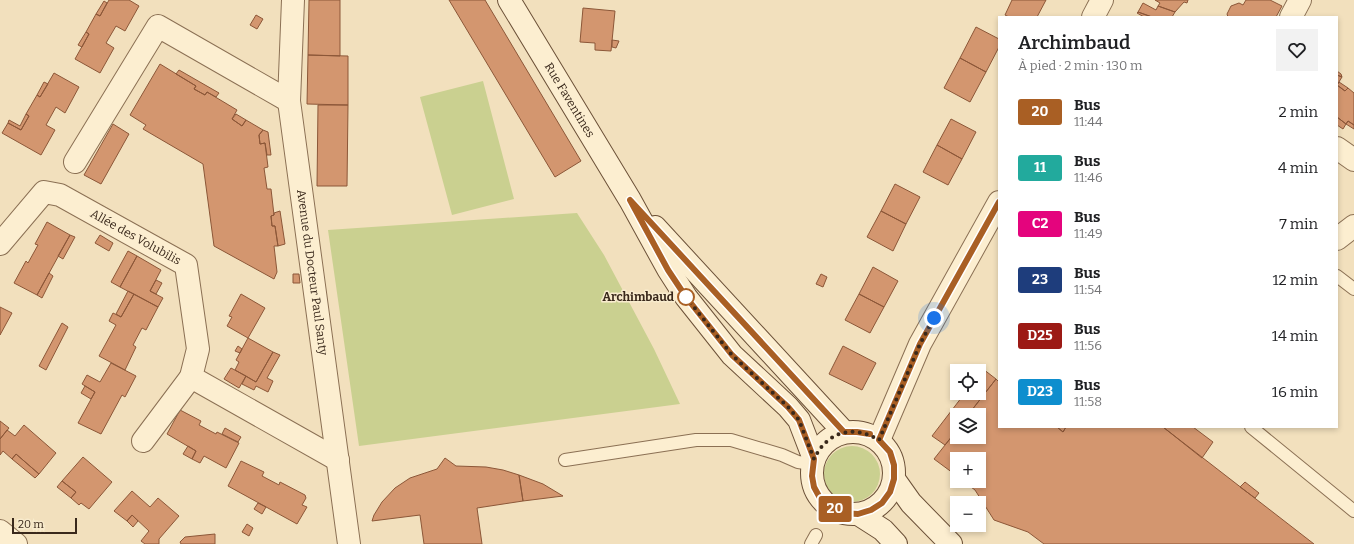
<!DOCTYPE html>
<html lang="fr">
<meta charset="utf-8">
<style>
body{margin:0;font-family:Bitter,serif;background:#f2f2f2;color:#202124;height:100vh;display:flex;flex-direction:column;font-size:15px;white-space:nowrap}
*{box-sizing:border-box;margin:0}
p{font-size:13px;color:#757577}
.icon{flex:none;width:22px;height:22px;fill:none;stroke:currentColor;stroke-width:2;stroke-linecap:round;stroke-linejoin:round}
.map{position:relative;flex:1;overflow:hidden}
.panel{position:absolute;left:998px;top:16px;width:340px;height:412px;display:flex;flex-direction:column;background:#fff;border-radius:0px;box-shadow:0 2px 6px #0003}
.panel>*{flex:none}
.badge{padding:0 8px;border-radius:3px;font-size:14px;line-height:26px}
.controls{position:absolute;left:950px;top:364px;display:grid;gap:8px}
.controls a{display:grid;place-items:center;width:36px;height:36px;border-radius:0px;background:#fff;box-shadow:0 2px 6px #0003;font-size:20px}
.scale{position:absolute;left:12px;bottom:10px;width:65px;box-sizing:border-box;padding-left:4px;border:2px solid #39281b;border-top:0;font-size:11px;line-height:14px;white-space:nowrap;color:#39281b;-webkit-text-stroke:3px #f8ebcd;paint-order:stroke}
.you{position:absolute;width:20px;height:20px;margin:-10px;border:3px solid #fff;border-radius:50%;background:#1a73e8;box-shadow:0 0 0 6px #1a73e833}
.map>.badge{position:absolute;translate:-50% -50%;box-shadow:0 0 0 2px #fff}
.round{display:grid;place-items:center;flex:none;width:42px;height:42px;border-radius:0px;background:#f2f2f2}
.overview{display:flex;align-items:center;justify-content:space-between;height:68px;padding:0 20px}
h1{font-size:19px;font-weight:600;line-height:30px}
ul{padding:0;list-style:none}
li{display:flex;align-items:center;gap:12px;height:56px;padding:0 20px}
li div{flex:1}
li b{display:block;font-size:15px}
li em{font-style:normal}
li .badge{min-width:44px;font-weight:700;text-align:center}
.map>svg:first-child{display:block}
.green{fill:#cad090}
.building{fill:#d3966f;stroke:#8c5738}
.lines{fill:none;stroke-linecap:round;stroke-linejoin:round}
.lane-casing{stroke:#8b7054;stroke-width:14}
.street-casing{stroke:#8b7054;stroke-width:24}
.secondary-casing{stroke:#6c5138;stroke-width:24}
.lane{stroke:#fceed0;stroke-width:12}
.street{stroke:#fceed0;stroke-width:22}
.secondary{stroke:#fceed0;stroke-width:22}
.line-casing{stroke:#fff;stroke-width:9}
.line{stroke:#a95f24;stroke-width:6}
.walk{stroke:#39281b;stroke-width:4;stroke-dasharray:0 7.2}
.stop-dot{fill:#fff;stroke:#a95f24;stroke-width:2}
.labels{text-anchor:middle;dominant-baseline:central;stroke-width:3;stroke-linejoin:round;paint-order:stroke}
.street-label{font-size:12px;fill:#39281b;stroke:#f8ebcd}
.stop-label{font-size:12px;font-weight:bold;fill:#39281b;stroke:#f8ebcd;text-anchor:end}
</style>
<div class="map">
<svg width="1354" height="544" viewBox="0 0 1354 544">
<rect width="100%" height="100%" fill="#f2e0bd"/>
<path class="green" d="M483,81L514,199L452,215L420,97Z
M577,213L604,255L654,349L680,404L359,446L328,230Z
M824 474a28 28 0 1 1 56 0a28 28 0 1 1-56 0Z"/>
<path class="building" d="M109,0H129L139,6L125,31L116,26L106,43L114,48L100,73L75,59L89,34L86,32L96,14L100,16Z
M309,0H340V56L308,55Z
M449,0H485L581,161L555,177Z
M1012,0H1046L1037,17H1009L1005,15Z
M1155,0H1188L1187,3L1184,2L1175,12L1158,6L1160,3Z
M1246,0H1270L1282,6L1276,17H1228L1227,14L1231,6L1239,3L1243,5Z
M104,1L107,3L100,16L96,14Z
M1143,3L1156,10L1158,6L1175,12L1172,17H1152L1138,12Z
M583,8L615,11L611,51L595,50V43L580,42Z
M1138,12L1152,17H1144L1137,13Z
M256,15L263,19L257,29L250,25Z
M976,27L999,39V47L986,72L960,58Z
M86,32L89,34L82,47L78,45Z
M612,40L619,41L616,48L612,47Z
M308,55L348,56V105L307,104Z
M960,58L986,72L970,102L944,88Z
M160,64L196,86L194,89L205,95L207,92L237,110L232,119L242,126L246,120L263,130L259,135L260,144L265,143L268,167L264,168L267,189H271L274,215L271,216L272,226H275L278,246H274L277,272L274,279L214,246L203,164L143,129L146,125L130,115Z
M179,70L219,93L216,97L207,92L205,95L194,89L196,86L176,74Z
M1337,71L1341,74L1342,77L1337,75Z
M54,73L79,87L65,113L56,107L46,125L55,130L41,155L2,133L8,123L21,130L29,116L26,114L37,95L40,97Z
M1337,75L1342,77L1337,85Z
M44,82L48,84L40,97L37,95Z
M1339,82L1348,88L1345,91L1337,85Z
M1337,85L1345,91L1348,88L1354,93V125L1348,121L1346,124L1337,117Z
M318,105H348L347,186H317Z
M26,114L29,116L21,130L8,123L9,120L20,126Z
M236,114L246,120L242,126L232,119Z
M1337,117L1346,124L1343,129L1337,125Z
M951,119L976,132L962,159L937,145Z
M1348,121L1354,125V129L1346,124Z
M113,124L129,134L101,184L84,175Z
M263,130L268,132L271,155H267L265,143L260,144L259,135Z
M937,145L962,159L948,185L923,172Z
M895,184L920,197L906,224L881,211Z
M280,211L285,244L278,246L275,226H272L271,216L274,215V213Z
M881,211L906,224L893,251L867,237Z
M47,222L70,235L37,295L14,283L26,261L28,263L38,245L35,244Z
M70,235L75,237L63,259L58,256Z
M100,235L113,243L109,251L95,243Z
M128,251L137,256L120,287L111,282Z
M137,256L161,270L150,291L163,298L158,307L120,287Z
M873,267L898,281L884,307L859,294Z
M49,273L53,276L42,298L37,295Z
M293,274H299L300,283H293Z
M821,274L827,277L823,287L816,284Z
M156,280L162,283L156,294L150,291Z
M128,291L134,294L121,317L116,314Z
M134,294L158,307L146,330L142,328L133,345L136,347L125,370L99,356L116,325L109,321L113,313L121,317Z
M241,294L265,308L248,338L227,326L232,317L229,316Z
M859,294L884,307L870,333L845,320Z
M0,307L12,313L0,335Z
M62,323L68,327L46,370L39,366Z
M248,338L273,352L256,382L235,370L239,362L236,360Z
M238,346L242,349L240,353L235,351Z
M843,346L876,363L862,390L829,374Z
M273,352L280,355L267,378L273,381L268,392L256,386L254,390L242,384L246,376L256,382Z
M111,363L136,376L125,397L122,395L101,434L78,423L95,392L82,384L87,375L100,382Z
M231,368L246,376L239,388L224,379Z
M983,369L996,379L968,415H957V430L945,445L932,436L965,393H979V374Z
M996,379L999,382V427H1057L1063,432L1066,427H1163L1314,544H1044L1028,532L994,520L975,490L963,481H979V459H957V476L934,459L957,430V437H979V415H968Z
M85,386L95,392L91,399L81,393Z
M180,410L201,421L199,425L216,434L217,432L239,443L226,468L204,456L200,463L192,459L196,451L167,434Z
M0,421L9,428L0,439Z
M24,425L56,453L39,474L16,454L12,459L3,451L0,455V439L7,430L15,436Z
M1057,427H1066L1063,432Z
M1163,427H1193L1213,442L1202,458Z
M225,428L241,437L238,442L222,434Z
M188,446L196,451L192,459L183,454Z
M16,454L39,474L35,478L12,459Z
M83,457L112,482L89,509L81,503L79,505L71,498L76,492L62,481Z
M445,458L456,466L486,467L503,470L519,475L523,501L477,508L482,544H424L420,515L372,521L374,515L382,502L395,488L410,478L437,469Z
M241,461L264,472L262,476L279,485L280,482L305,495L306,498L302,505L307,507L297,524L228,486Z
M519,475L543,484L563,496L523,501Z
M62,481L76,492L71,498L57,487Z
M1245,482L1259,493L1255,498L1240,487Z
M132,491L150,507L158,498L179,516L159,539V544H145L141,541L149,531L132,515L127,521L114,511Z
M258,503L266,507L262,514L254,509Z
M132,515L138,521L133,527L127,521Z
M247,524L253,528L249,536L242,532Z
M215,534V544H181L180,542L185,537Z"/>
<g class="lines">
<defs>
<path id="lane" d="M1337,276L1354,289
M1251,427L1354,511
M565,460L696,440H731L782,455L798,462L812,464
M811,544L816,535"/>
<g id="street">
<path id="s1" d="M293,0L289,101L349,544"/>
<path d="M1093,17L1102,0"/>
<path d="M1291,17L1300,0"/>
<path d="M1337,148L1354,160"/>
<path d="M75,162L158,26L289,101"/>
<path d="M1337,239L1354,226"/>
<path id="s2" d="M0,244L44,192L60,195L186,265L198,349L191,377L338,460"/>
<path d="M879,440L920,344L999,202"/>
<path d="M143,441L191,377"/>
<path d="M0,531L16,544"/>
</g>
<g id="secondary">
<path id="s3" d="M509,0L630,200L668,269L686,297L732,355L788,407L799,420L814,459"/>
<path d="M655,227L844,432"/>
<circle cx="853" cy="473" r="41"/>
<path d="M894,479L911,503L951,544"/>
<path d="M858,514L883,530L896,544"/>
</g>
</defs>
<use href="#lane" class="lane-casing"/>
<use href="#street" class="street-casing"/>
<use href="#secondary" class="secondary-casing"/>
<use href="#lane" class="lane"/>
<use href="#street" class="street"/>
<use href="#secondary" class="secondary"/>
</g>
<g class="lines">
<defs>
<path id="line" d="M870,434L857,432H844L630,200L668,270L686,297L732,355L788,407L799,420L814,459L812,476L814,487L820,498L828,506L842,513L858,514L871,510L882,503L890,492L894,479V465L890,452L879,440L920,344L999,202"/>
</defs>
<use href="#line" class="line-casing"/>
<use href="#line" class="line"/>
<path class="walk" d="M686,297L732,355L788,407L799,420L814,459C827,432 852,424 879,440L920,344L934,318"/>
</g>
<circle class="stop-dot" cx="686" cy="297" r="8"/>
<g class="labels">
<g class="street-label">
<text stroke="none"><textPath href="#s3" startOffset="117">Rue Faventines</textPath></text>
<text stroke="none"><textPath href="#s2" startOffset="171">Allée des Volubilis</textPath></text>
<text stroke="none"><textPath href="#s1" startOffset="274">Avenue du Docteur Paul Santy</textPath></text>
</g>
<g class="stop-label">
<text x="674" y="297">Archimbaud</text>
</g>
</g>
</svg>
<div class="controls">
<a><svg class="icon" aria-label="locate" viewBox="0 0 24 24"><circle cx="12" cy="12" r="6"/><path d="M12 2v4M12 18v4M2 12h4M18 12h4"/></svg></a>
<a><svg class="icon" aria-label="layers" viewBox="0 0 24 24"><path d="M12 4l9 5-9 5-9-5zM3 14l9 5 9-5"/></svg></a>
<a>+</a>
<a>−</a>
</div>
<div class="scale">20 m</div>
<div class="you" style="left:934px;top:318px"></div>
<b class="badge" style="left:835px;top:509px;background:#a95f24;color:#fff">20</b>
<section class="panel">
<div class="overview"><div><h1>Archimbaud</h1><p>À pied · 2 min · 130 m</p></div><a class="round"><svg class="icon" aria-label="heart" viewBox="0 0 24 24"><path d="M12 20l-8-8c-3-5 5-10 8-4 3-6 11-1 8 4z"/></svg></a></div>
<ul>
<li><span class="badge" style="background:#a95f24;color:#fff">20</span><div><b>Bus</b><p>11:44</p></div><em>2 min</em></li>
<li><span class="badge" style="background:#22aa9d;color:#fff">11</span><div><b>Bus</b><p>11:46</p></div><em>4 min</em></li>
<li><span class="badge" style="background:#e4047d;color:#fff">C2</span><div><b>Bus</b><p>11:49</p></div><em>7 min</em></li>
<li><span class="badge" style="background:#1e3d7c;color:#fff">23</span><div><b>Bus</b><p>11:54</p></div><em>12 min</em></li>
<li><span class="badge" style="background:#9c1a15;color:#fff">D25</span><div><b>Bus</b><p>11:56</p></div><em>14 min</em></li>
<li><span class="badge" style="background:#0e8ece;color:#fff">D23</span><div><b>Bus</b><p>11:58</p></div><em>16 min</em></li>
</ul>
</section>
</div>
